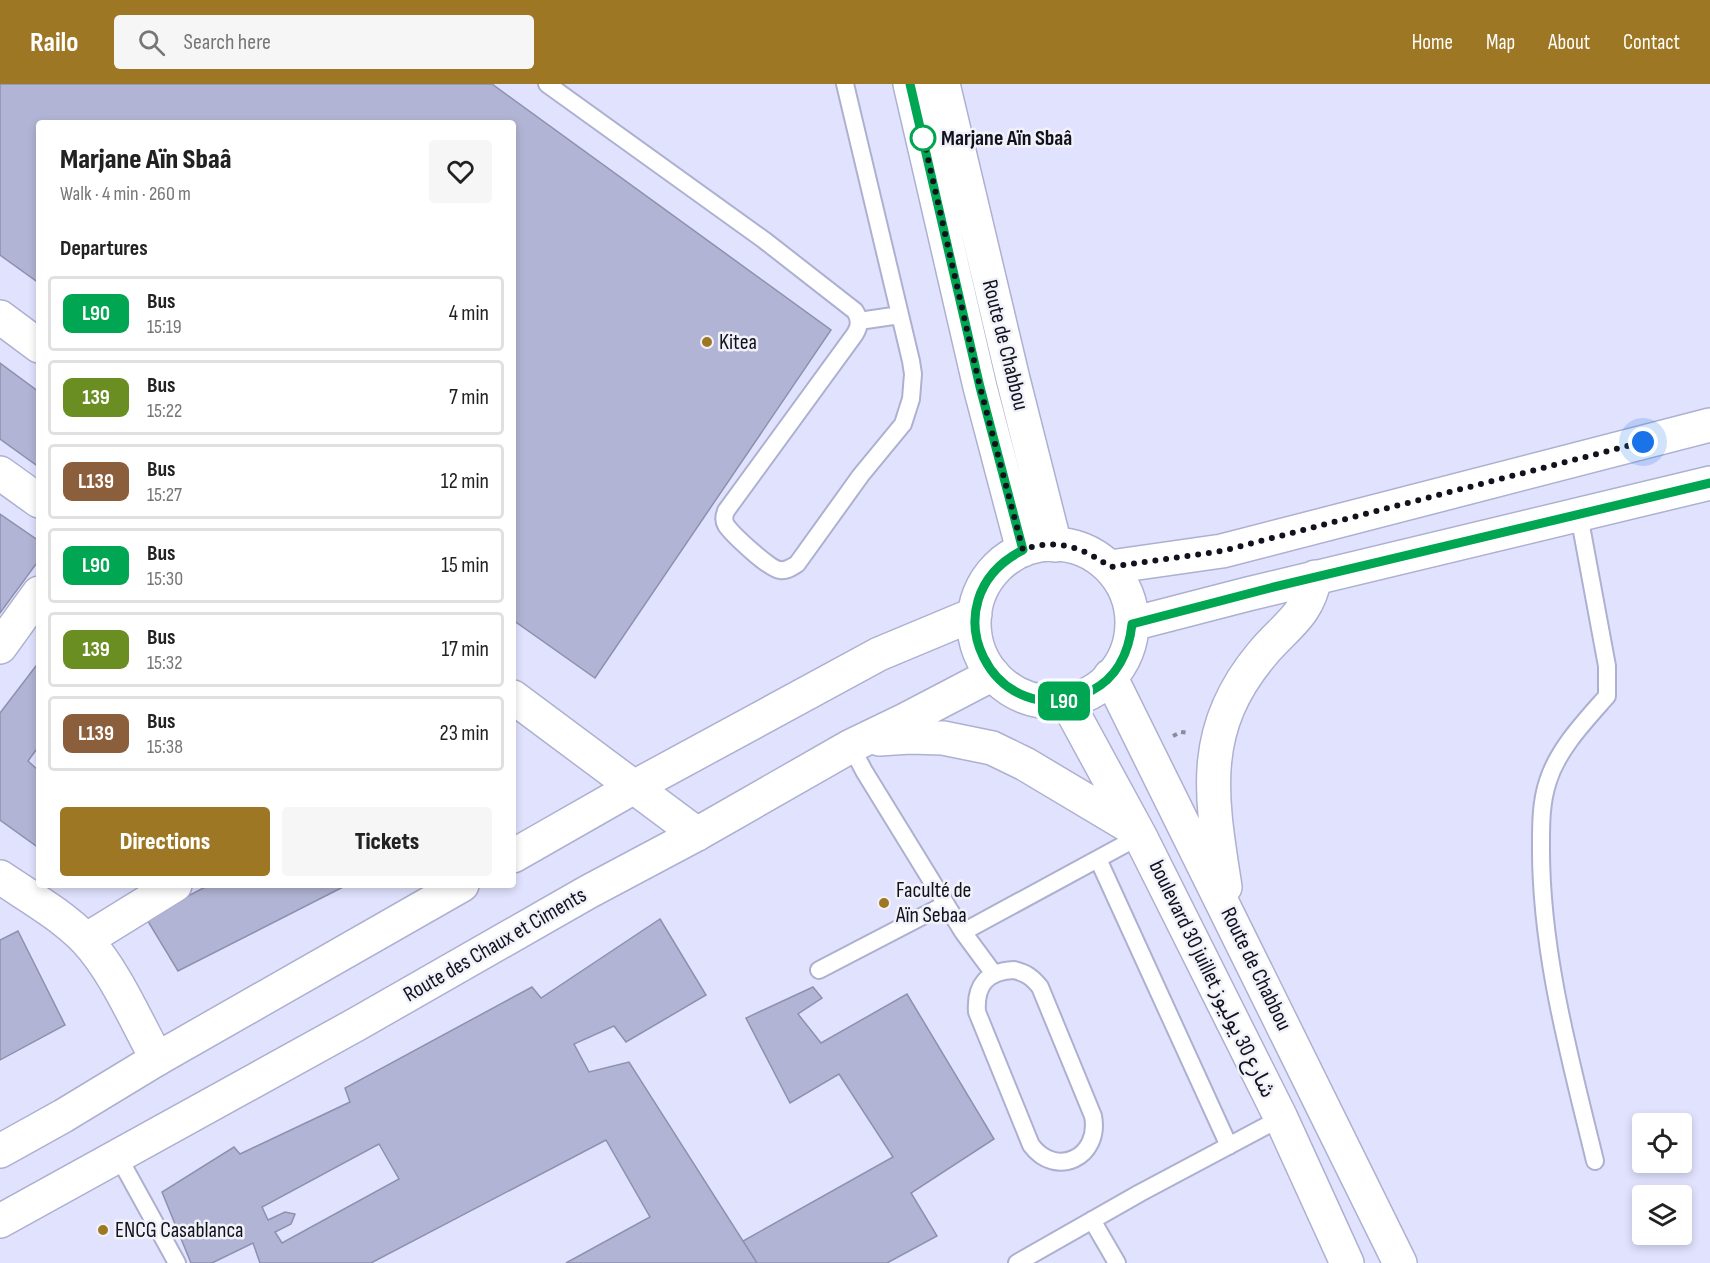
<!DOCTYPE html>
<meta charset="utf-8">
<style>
body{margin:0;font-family:"Sofia Sans Condensed","Noto Sans Arabic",sans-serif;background:#f6f6f6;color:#222;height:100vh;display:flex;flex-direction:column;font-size:22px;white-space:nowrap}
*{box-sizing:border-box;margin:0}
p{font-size:20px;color:#767676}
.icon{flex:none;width:33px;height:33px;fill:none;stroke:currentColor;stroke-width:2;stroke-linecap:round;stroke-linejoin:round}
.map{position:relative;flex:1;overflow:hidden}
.side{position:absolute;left:36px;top:36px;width:480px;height:768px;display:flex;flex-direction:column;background:#fff;border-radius:6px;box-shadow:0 3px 9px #0003}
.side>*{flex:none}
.badge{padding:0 12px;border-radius:9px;font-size:21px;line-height:39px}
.buttons{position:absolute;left:1632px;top:1029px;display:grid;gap:12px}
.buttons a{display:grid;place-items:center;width:60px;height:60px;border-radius:6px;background:#fff;box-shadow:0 3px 9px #0003;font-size:30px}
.you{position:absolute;width:30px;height:30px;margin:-15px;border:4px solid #fff;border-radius:50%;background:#1a73e8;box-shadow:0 0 0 9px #1a73e833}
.map>.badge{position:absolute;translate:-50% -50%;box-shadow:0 0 0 3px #fff}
h2{padding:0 24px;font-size:22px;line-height:54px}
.round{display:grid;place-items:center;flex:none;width:63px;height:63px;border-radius:6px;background:#f6f6f6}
.head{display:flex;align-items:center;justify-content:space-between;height:102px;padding:0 24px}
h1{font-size:28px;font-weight:800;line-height:45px}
.cta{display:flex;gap:12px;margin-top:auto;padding:12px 24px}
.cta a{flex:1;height:69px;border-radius:6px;background:#9e7724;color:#fff;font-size:24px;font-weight:800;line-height:69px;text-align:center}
.cta a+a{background:#f6f6f6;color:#222}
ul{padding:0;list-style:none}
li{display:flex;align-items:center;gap:18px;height:75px;margin:0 12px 9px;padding:0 12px;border:3px solid #e0e0e0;border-radius:6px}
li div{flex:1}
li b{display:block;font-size:22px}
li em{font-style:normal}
li .badge{min-width:66px;font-weight:700;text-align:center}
header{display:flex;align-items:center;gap:36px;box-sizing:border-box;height:84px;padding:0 30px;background:#9e7724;color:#fff}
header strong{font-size:28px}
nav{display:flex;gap:33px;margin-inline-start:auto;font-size:21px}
.search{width:420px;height:54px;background:#f6f6f6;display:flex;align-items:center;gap:15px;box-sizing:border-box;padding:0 21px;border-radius:6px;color:#767676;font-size:22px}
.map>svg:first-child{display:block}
.building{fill:#b1b4d4;stroke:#8d90af;stroke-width:1.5;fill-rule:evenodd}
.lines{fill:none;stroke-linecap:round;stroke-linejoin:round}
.lane-casing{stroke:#adb0d0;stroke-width:20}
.street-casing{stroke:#adb0d0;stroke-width:36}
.secondary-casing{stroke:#adb0d0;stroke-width:36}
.path{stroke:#888a9e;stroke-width:4;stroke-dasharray:4.5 4.5;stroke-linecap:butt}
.lane{stroke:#fff;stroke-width:16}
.street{stroke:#fff;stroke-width:33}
.secondary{stroke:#fff;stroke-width:33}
.line-casing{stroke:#fff;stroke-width:14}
.line{stroke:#00a651;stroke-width:9}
.walk{stroke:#11121d;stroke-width:6;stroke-dasharray:0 10.8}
.stop-dot{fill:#fff;stroke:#00a651;stroke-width:3}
.poi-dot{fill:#9e7724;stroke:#f1f2f9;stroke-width:2}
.labels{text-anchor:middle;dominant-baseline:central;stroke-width:5;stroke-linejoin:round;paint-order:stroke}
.stop-label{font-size:22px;font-weight:bold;fill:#11121d;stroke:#f1f2f9;text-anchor:start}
.poi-label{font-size:22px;fill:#11121d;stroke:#f1f2f9;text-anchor:start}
.street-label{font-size:22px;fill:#11121d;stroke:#f1f2f9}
</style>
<header>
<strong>Railo</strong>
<div class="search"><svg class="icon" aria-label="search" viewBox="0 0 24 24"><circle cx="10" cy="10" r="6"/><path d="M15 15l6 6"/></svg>Search here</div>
<nav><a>Home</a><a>Map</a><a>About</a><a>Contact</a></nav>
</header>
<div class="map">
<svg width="1710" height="1179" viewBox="0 0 1710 1179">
<rect width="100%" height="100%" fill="#e1e3fe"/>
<path class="building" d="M0,0H492L831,246L595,594L513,536V39H39V199L0,171Z
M0,279L39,308V383L0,355Z
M0,430L39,457V476L0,529Z
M39,578V662L28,677L39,687V764L0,736V629Z
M209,801H347L178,887L146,834Z
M660,835L706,911L626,958L614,942L574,960L589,988L629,978L757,1179H566L650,1133L606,1056L371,1179H260L253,1159L212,1179H191L162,1108L234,1063L240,1070L350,1018L345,1004L532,903L541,914ZM379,1060L399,1095L282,1159L275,1148L291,1140L295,1130L285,1128L268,1136L262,1123Z
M18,847L65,941L0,976V856Z
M813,903L822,914L798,930L821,959L907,910L994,1055L911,1109L937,1152L887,1179H757L743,1157L893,1073L839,990L790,1019L746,934Z"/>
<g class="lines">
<defs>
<path id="lane" d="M547,0L764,156L855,227C860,235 860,242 855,250L726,427C724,432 723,436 726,441C732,450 770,486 780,486C787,487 792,483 797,480L861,391L903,340L911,315L913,290L911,277L845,0
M859,237L900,231
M1579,431L1607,582V612C1585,637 1558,665 1548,697C1541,718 1541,739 1541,760C1540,867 1570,974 1595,1077
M851,662L864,687L963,848L994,890
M1098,775L1229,1062
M963,848L1140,752
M819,886L946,820
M1014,886C1026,889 1032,893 1040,903L1093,1032C1101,1073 1056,1095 1031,1061L977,928C975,901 987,887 1014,886Z
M118,1072L177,1179
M1092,1136L1117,1179
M1017,1179L1140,1109L1281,1034"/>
<path id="street" d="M0,233L39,262
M0,389L39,417
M0,563L39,509
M513,613L697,750
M0,793C28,812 62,831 86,856C115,887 136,937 157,975
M86,856L175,801"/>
<path id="secondary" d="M910,0L980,303L1023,466
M943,0L1013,295L1055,461
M974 539a79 79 0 1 1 158 0a79 79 0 1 1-158 0Z
M1110,483L1222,467L1710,341
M1132,540L1248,510L1710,399
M1110,592L1400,1179
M1066,616L1140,752L1281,1034L1347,1179
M879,655L910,653L943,654L992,664L1025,680L1134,745
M513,772L634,703L879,570L975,530
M1225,803C1211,713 1198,646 1262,570C1285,542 1308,532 1315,493
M0,1067L63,1032L157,975L462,801
M0,1137L357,940L588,808L697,750L851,662L905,636L993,590"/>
</defs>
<use href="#lane" class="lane-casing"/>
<use href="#street" class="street-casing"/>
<use href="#secondary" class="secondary-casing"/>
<path class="path" d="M1173,652L1181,648L1189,649"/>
<use href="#lane" class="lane"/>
<use href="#street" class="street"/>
<use href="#secondary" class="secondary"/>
</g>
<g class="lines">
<defs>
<path id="line" d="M910,0L980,303L1023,466C924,516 994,655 1091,607C1117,594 1129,568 1132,540L1270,504L1710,399"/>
</defs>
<use href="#line" class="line-casing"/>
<use href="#line" class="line"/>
<path class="walk" d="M923,54L921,44L980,303L1023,466C1055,453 1084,464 1110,483L1222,467L1643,358"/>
</g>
<circle class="stop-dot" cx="923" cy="54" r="12"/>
<g class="poi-dot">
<circle cx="707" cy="258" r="6"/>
<circle cx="884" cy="819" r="6"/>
<circle cx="103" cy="1146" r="6"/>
</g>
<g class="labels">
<g class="stop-label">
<text x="941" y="54">Marjane Aïn Sbaâ</text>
</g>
<g class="poi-label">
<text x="719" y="258">Kitea</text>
<text x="896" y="806">Faculté de<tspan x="896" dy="25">Aïn Sebaa</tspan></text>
<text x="115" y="1146">ENCG Casablanca</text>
</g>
<g class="street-label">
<text transform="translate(1005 261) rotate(76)">Route de Chabbou</text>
<text transform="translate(495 861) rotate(-30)">Route des Chaux et Ciments</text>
<text transform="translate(1256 885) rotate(64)">Route de Chabbou</text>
<text transform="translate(1212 895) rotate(64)">boulevard 30 juillet شارع 30 يوليوز</text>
</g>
</g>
</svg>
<div class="buttons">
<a><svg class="icon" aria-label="locate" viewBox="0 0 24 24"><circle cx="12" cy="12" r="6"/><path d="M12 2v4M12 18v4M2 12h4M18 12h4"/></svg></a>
<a><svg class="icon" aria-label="layers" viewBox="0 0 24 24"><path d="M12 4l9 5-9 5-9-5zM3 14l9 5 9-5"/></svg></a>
</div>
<div class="you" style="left:1643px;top:358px"></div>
<b class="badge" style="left:1064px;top:617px;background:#00a651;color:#fff">L90</b>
<section class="side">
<div class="head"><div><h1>Marjane Aïn Sbaâ</h1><p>Walk · 4 min · 260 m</p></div><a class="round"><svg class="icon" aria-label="heart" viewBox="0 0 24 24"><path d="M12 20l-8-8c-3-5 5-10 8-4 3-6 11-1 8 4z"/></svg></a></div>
<h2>Departures</h2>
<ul>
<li><span class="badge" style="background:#00a651;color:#fff">L90</span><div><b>Bus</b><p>15:19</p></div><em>4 min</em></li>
<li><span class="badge" style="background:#6b8e23;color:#fff">139</span><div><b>Bus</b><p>15:22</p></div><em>7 min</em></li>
<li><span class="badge" style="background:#8b5e3c;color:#fff">L139</span><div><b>Bus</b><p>15:27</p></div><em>12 min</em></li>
<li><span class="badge" style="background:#00a651;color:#fff">L90</span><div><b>Bus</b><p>15:30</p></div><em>15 min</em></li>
<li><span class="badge" style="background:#6b8e23;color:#fff">139</span><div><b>Bus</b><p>15:32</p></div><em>17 min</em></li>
<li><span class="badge" style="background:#8b5e3c;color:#fff">L139</span><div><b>Bus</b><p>15:38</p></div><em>23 min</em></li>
</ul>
<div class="cta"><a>Directions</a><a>Tickets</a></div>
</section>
</div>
